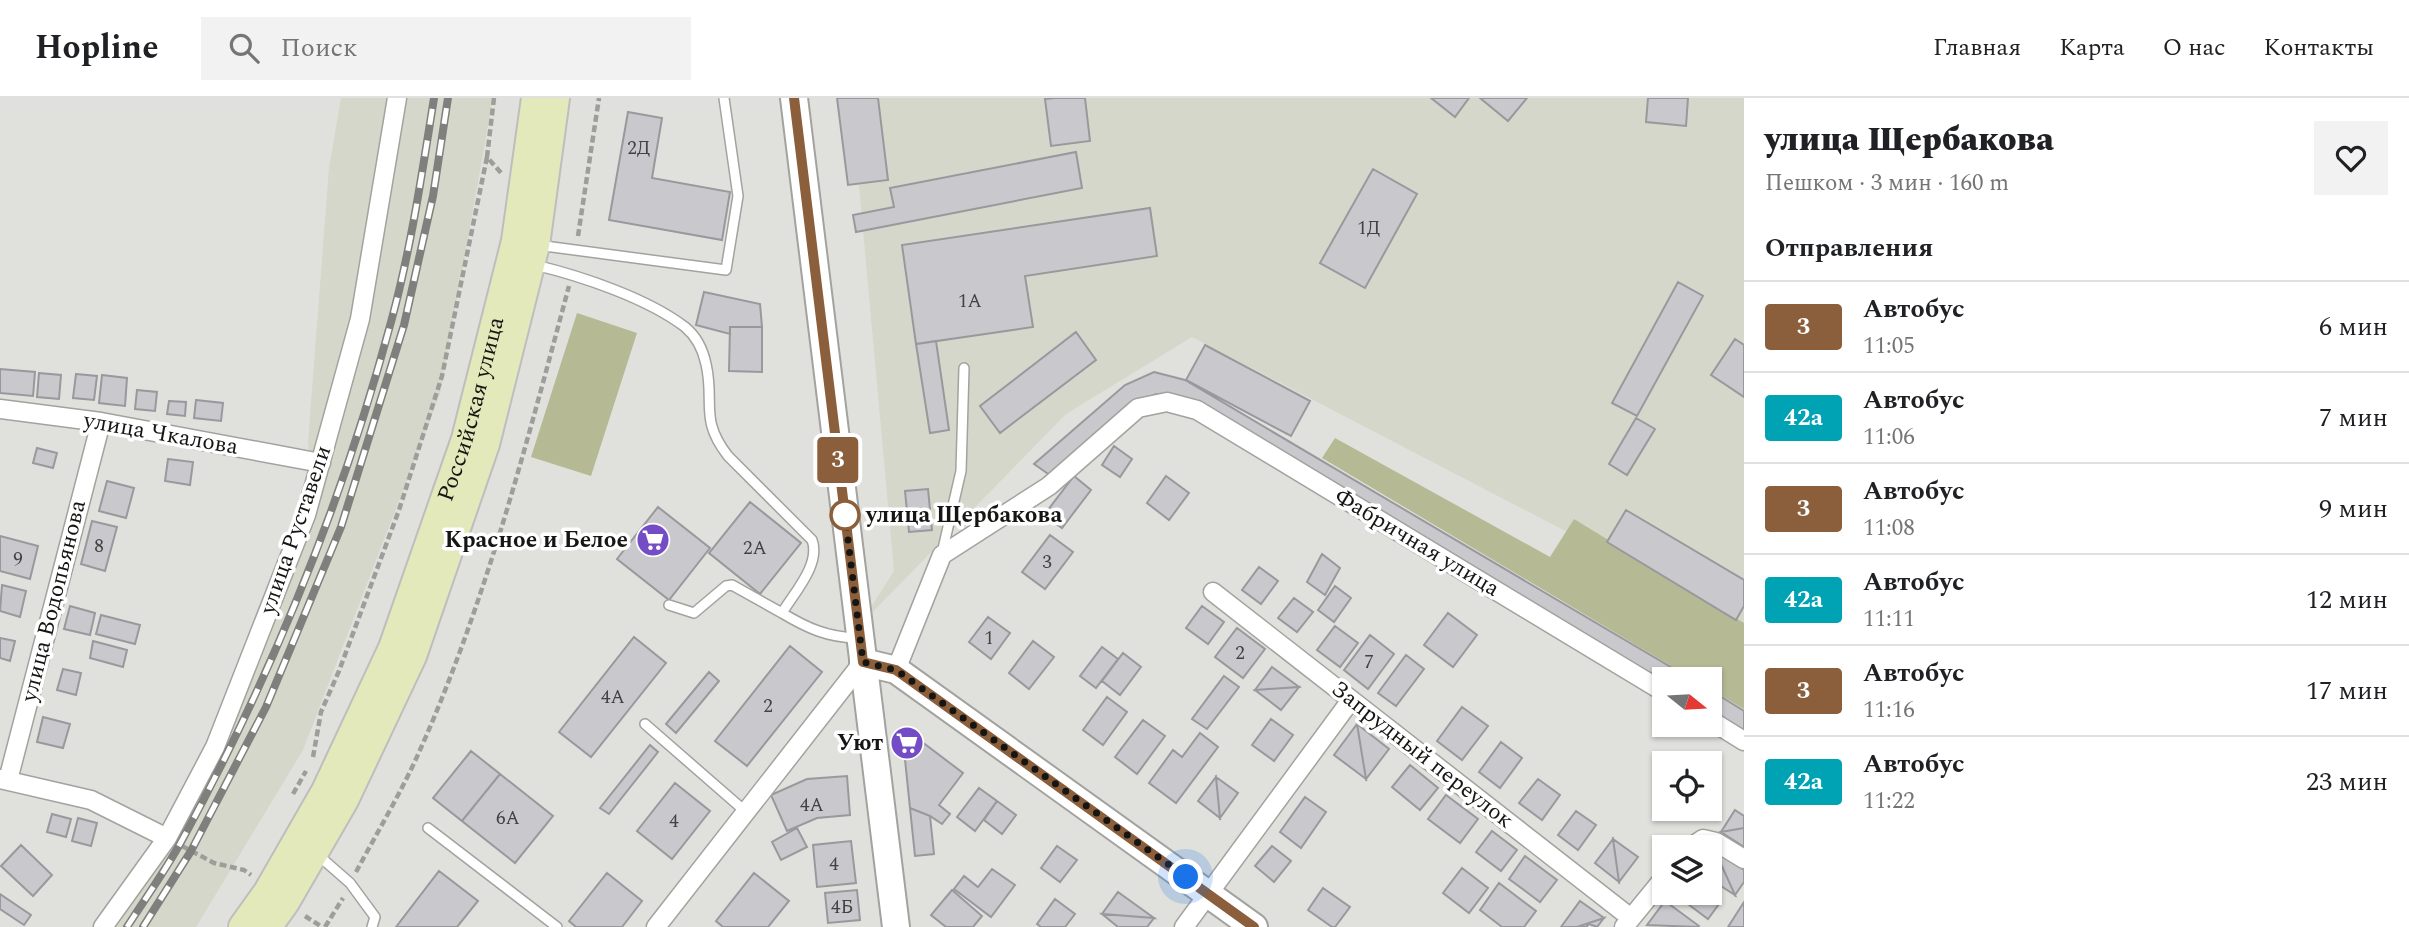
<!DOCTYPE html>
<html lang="ru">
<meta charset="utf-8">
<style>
body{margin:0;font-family:Spectral,serif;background:#f2f2f2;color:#202124;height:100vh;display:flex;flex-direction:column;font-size:26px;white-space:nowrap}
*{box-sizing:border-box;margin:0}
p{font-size:23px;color:#757577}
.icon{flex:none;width:38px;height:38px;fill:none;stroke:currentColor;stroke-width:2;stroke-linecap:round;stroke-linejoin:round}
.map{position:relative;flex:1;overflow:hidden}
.details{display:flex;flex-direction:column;background:#fff;width:665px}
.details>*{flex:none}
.badge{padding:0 14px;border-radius:5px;font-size:24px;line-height:46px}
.needle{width:46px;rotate:108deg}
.tools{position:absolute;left:1652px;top:569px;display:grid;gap:14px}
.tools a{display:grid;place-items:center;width:70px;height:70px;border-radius:0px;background:#fff;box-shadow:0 2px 5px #0004;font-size:35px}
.you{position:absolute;width:35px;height:35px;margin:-18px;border:5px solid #fff;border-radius:50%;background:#1a73e8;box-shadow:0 0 0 10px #1a73e833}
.map>.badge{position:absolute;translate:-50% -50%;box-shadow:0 0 0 4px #fff}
h2{padding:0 21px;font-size:26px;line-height:63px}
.round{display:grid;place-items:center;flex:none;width:74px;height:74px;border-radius:0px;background:#f2f2f2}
.head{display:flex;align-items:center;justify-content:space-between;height:119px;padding:0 21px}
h1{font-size:33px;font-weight:800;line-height:52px}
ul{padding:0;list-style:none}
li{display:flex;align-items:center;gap:21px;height:91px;padding:0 21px;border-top:2px solid #e0e0e0}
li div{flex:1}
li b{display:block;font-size:26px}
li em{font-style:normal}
li .badge{min-width:77px;font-weight:700;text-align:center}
header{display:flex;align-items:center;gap:42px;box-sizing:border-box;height:98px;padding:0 35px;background:#fff;border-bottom:2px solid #e0e0e0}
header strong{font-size:33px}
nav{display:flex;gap:38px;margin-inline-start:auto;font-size:24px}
.search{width:490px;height:63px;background:#f2f2f2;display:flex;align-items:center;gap:18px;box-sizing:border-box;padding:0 24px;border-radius:0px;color:#757577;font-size:26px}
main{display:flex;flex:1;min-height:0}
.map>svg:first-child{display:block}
.built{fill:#d5d7ca}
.green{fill:#b5ba94}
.building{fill:#c9c8cd;stroke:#99989d;stroke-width:2}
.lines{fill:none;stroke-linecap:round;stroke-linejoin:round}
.lane-casing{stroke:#a2a39e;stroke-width:12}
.street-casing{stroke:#a2a39e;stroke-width:21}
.secondary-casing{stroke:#a2a39e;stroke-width:30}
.primary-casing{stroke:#bdbebd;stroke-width:32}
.path{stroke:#9d9e9a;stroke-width:4.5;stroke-dasharray:7 3.5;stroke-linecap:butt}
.lane{stroke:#fff;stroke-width:9}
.street{stroke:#fff;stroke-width:18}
.secondary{stroke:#fff;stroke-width:26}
.primary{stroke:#e3e9ba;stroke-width:28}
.rail-casing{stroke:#7f807d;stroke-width:8}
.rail{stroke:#fff;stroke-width:5;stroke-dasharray:16;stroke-linecap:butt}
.line-casing{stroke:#fff;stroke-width:16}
.line{stroke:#8b5e3c;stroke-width:10}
.walk{stroke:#151614;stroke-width:7;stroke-dasharray:0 12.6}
.stop-dot{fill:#fff;stroke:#8b5e3c;stroke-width:3.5}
.labels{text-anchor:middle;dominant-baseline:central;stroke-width:7;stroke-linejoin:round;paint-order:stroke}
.number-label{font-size:19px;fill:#424242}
.street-label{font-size:23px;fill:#151614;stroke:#fff}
.stop-label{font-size:23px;font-weight:bold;fill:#151614;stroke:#fff;text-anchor:start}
.poi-label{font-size:23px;font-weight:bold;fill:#151614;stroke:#fff;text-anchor:end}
</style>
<header>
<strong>Hopline</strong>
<div class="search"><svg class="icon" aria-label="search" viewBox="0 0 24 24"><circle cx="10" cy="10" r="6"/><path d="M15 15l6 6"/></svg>Поиск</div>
<nav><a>Главная</a><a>Карта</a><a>О нас</a><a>Контакты</a></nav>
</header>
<main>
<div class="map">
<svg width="1744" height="829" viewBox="0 0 1744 829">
<rect width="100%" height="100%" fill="#e0e1dc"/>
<path class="built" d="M341,0H493L440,296L303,652L196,829H105L238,612L313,397L308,344L329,70Z
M851,0H1744V526L1192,239L1066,316L859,528L894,473Z"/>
<path class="green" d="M577,215L637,235L591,378L531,359Z
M1335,340L1550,459L1574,421L1744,525V611L1710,591V581H1693L1322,360Z"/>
<path class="building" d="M837,0H878L888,82L848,87Z
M1055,0H1085L1090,43L1051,48L1045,1Z
M1431,0H1469L1455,19Z
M1480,0H1527L1508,23Z
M1648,0H1688L1686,28L1646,24Z
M628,14L662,20L652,80L730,94L722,142L609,122Z
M1076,54L1082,90L856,134L853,117L894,109L890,90Z
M1373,71L1417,96L1365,190L1320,165Z
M1150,110L1157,158L1025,178L1033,229L916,246L902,147Z
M1678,184L1703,198L1637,318L1612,305Z
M704,194L760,206L762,229H730V236L696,227Z
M730,229H762V274L729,273Z
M1076,234L1096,262L1000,335L980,308Z
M1735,241L1744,247V299L1711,277Z
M936,243L949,332L930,335L916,246Z
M1205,247L1310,303L1291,338L1186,282Z
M0,271L35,274L33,298L0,295Z
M1154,274L1185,282L1691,581H1664V589L1176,302L1156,296L1136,305L1054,380L1034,366L1125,287Z
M39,275L61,277L59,301L37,299Z
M76,276L97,278L94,302L73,300Z
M102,277L127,280L125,308L99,305Z
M137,292L157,294L155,313L135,311Z
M196,302L223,305L221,323L194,320Z
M169,303L186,304L185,318L167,316Z
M1636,320L1655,331L1627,377L1609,366Z
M1114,348L1132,361L1120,379L1102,367Z
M37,350L57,355L53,370L33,365Z
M168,361L193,364L190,387L165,383Z
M1074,378L1091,392L1062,430L1044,417Z
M1166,378L1189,395L1169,422L1147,405Z
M107,383L134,390L126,420L99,413Z
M928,391L932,432L909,434L905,393Z
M750,404L801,445L760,496L709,455Z
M658,409L710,450L669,502L617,461Z
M1626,412L1744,482V508L1736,522L1607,444Z
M92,423L117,429L105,473L81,466Z
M1050,437L1073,454L1045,491L1022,474Z
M0,438L38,448L30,481L0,473Z
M1322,456L1340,470L1325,497L1307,484Z
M1259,469L1278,483L1261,506L1242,492Z
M2,487L26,493L20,519L0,513Z
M1335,488L1351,500L1334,524L1318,512Z
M1294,500L1313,514L1297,534L1278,520Z
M70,508L95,515L90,537L64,531Z
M1202,508L1224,524L1208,546L1186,530Z
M1448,515L1477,537L1453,569L1424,547Z
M101,517L140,527L135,546L96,536Z
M988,519L1010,535L991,561L969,544Z
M1335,528L1358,545L1340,569L1317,552Z
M1237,530L1265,551L1243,580L1215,559Z
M1370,537L1394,556L1368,591L1344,572Z
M634,539L666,565L591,659L559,634Z
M0,540L15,543L10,563L0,560Z
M93,543L127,552L123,569L90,560Z
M1033,543L1054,559L1029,591L1009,575Z
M790,548L822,574L747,668L715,643Z
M1102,549L1118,561L1096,590L1080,578Z
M1123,555L1141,569L1120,597L1102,583Z
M1406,557L1424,571L1396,608L1378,595Z
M1272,569L1299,589L1255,592Z
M63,571L81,575L76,597L57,592Z
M709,574L719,583L676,635L666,626Z
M1224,578L1239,589L1207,631L1192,621Z
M1299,589L1281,612L1255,592Z
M1710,592L1744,613V639L1710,617Z
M1107,599L1127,614L1103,647L1083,632Z
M1462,609L1488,628L1462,662L1437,643Z
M43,619L70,626L63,650L37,644Z
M1271,621L1293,637L1274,663L1252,647Z
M1143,622L1165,638L1137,676L1115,659Z
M1357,626L1366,681L1334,657Z
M1357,626L1389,651L1366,681Z
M909,634L963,675L939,707L950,716L942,726L930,718L910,710L903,642Z
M1200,635L1218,649L1176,705L1149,685L1173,652L1182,659Z
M1501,644L1522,660L1500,690L1479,674Z
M650,647L658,654L609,716L600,710Z
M471,653L500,676L462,723L433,700Z
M1410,667L1438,690L1420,712L1392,689Z
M500,676L553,718L515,765L462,723Z
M847,678L850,717L817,720L787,733L771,697L807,681Z
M1216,679L1220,720L1198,703Z
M1216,679L1238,695L1220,720Z
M1538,681L1560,697L1542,722L1519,705Z
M675,685L710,713L672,761L637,733Z
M979,690L997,703L975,733L957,719Z
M1446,697L1478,721L1460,745L1428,721Z
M1305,699L1326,714L1301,750L1280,734Z
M997,703L1016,717L1002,736L984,722Z
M910,710L930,718L934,756L915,758Z
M1735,712L1744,718V730L1721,734Z
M1576,713L1596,727L1578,752L1558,737Z
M52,716L71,721L66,739L47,734Z
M78,720L97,725L91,748L72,743Z
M797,730L807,749L781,762L772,744Z
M1744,730V749L1721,734Z
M1492,733L1517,752L1501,773L1476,754Z
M1613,741L1619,784L1595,765Z
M1613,741L1638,759L1619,784Z
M851,743L856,785L817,789L813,747Z
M21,747L52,777L33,798L1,768Z
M1057,748L1077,762L1060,784L1041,770Z
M1272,748L1291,763L1274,784L1255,768Z
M1715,753L1735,797L1710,781V761Z
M1715,753L1744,772V784L1735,797Z
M1525,758L1557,782L1540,804L1509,781Z
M1462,770L1488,790L1469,815L1443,795Z
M992,771L1015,787L991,819L954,791L964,778L978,789Z
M439,773L478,803L457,829H396Z
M607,775L642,803L622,829H576L569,823Z
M754,775L789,803L768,829H723L716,823Z
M1499,785L1536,813L1524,829H1502L1480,812Z
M1323,790L1350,809L1335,829H1332L1308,812Z
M857,792L860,822L828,825L825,795Z
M952,792L982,818L973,829H946L931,817Z
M1118,794L1154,820L1102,816Z
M1672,794H1703L1719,806L1708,821Z
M0,796L31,817L24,827L0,811Z
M1055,801L1075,816L1065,829H1041L1037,826Z
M1580,803L1604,820L1577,829H1561Z
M1665,803L1699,828L1698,829L1647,827Z
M1744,804V829H1728Z
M1102,816L1154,820L1147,829H1118Z
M1604,820L1597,829L1589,826L1586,829H1577Z"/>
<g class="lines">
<defs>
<path id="lane" d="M537,147L726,172L738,98L724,0
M535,167C581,178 647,200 685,229C696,238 703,252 706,266C715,305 699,321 728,358L812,442C821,466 794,495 782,515C807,530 827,539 856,540
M942,455L961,373L964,270
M669,507L694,515L726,488L732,487L782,515
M645,626L746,714
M428,730L557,829
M318,757L350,785L375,819L372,829"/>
<path id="street" d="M0,311L101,324L321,365
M1213,494L1631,820
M896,572L942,457L1049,388L1138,310L1167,304L1197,312L1664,594
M1710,622L1744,643
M0,681L91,702L167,740
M8,682L101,324
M1691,749L1703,741L1716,744L1744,761
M103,829L167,740L215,649L306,417L360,221L397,0
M656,829L863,564
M1184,829L1351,602
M1624,829L1664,780"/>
<path id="secondary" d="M794,0L896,829
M863,564L896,572L1254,829"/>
<g id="primary">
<path id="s1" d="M243,829L268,794L326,693L393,550L466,341L516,143L536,0"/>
<path d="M267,829L285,804L344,702L412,558L485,346L535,147L555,0"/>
</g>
</defs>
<use href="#lane" class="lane-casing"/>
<use href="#street" class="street-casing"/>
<use href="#secondary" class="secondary-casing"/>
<use href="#primary" class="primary-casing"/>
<path class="path" d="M494,0L487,59L502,76
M578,138L599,0
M313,659L321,614L339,573L399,412L442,278L487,59
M293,696L306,673
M182,748L214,765L244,772L251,777
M356,774C378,733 402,693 420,652C486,504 527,344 569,188
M305,818L322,829
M325,829L343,800"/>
<use href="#lane" class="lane"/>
<use href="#street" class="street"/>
<use href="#secondary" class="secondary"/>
<use href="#primary" class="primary"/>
<defs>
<path id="rail" d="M127,829C145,801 165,773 181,744C271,579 342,406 391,224C411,151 422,75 434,0
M143,829L191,753L266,609L341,429L404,227L433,98L448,0"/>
</defs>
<use href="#rail" class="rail-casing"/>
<use href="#rail" class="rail"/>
</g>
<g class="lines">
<defs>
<path id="line" d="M794,0L863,564L896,572L1254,829"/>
</defs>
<use href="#line" class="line-casing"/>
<use href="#line" class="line"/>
<path class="walk" d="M845,417L863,564L896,572L1186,779"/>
</g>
<defs>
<symbol id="supermarket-disc" viewBox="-11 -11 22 22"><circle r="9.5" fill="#744cc5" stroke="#fff"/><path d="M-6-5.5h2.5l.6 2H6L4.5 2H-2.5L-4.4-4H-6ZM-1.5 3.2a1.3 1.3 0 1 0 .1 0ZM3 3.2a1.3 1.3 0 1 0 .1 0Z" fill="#fff"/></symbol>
</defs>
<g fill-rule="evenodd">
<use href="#supermarket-disc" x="634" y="423" width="38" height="38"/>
<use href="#supermarket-disc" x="888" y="626" width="38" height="38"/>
</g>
<circle class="stop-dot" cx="845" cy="417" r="14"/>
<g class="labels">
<g class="number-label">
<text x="639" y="50">2Д</text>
<text x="1369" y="130">1Д</text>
<text x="970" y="203">1А</text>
<text x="99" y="448">8</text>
<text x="755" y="450">2А</text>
<text x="18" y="461">9</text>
<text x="1047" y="464">3</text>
<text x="989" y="540">1</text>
<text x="1240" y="555">2</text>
<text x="1369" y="564">7</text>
<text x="613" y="599">4А</text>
<text x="768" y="608">2</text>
<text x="812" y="707">4А</text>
<text x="508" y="720">6А</text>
<text x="674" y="723">4</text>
<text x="834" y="766">4</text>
<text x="842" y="809">4Б</text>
</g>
<g class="street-label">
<text stroke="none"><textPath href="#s1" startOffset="569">Российская улица</textPath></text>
<text transform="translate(161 336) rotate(10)">улица Чкалова</text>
<text transform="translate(296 432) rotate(-71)">улица Руставели</text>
<text transform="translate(1417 445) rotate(31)">Фабричная улица</text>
<text transform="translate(54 503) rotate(-76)">улица Водопьянова</text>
<text transform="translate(1422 657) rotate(38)">Запрудный переулок</text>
</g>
<g class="stop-label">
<text x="866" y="417">улица Щербакова</text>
</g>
<g class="poi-label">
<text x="628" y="442">Красное и Белое</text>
<text x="883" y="645">Уют</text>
</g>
</g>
</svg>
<div class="tools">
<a><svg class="needle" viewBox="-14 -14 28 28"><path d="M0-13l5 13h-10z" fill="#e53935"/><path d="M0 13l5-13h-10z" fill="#757577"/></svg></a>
<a><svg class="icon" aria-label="locate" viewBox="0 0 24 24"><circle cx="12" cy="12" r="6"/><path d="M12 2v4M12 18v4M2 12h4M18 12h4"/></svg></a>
<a><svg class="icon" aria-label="layers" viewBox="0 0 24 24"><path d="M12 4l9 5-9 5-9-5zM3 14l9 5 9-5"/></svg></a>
</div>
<div class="you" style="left:1186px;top:779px"></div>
<b class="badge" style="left:838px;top:362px;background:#8b5e3c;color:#fff">3</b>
</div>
<section class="details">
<div class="head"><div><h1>улица Щербакова</h1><p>Пешком · 3 мин · 160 m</p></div><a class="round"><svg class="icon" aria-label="heart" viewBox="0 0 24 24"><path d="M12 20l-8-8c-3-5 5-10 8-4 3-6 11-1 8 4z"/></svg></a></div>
<h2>Отправления</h2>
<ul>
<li><span class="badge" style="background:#8b5e3c;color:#fff">3</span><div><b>Автобус</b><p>11:05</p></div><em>6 мин</em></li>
<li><span class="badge" style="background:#00a3b4;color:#fff">42a</span><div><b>Автобус</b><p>11:06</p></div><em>7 мин</em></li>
<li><span class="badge" style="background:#8b5e3c;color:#fff">3</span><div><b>Автобус</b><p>11:08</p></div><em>9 мин</em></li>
<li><span class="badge" style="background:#00a3b4;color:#fff">42a</span><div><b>Автобус</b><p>11:11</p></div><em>12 мин</em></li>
<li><span class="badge" style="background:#8b5e3c;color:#fff">3</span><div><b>Автобус</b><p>11:16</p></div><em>17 мин</em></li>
<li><span class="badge" style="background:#00a3b4;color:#fff">42a</span><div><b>Автобус</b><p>11:22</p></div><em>23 мин</em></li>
</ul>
</section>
</main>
